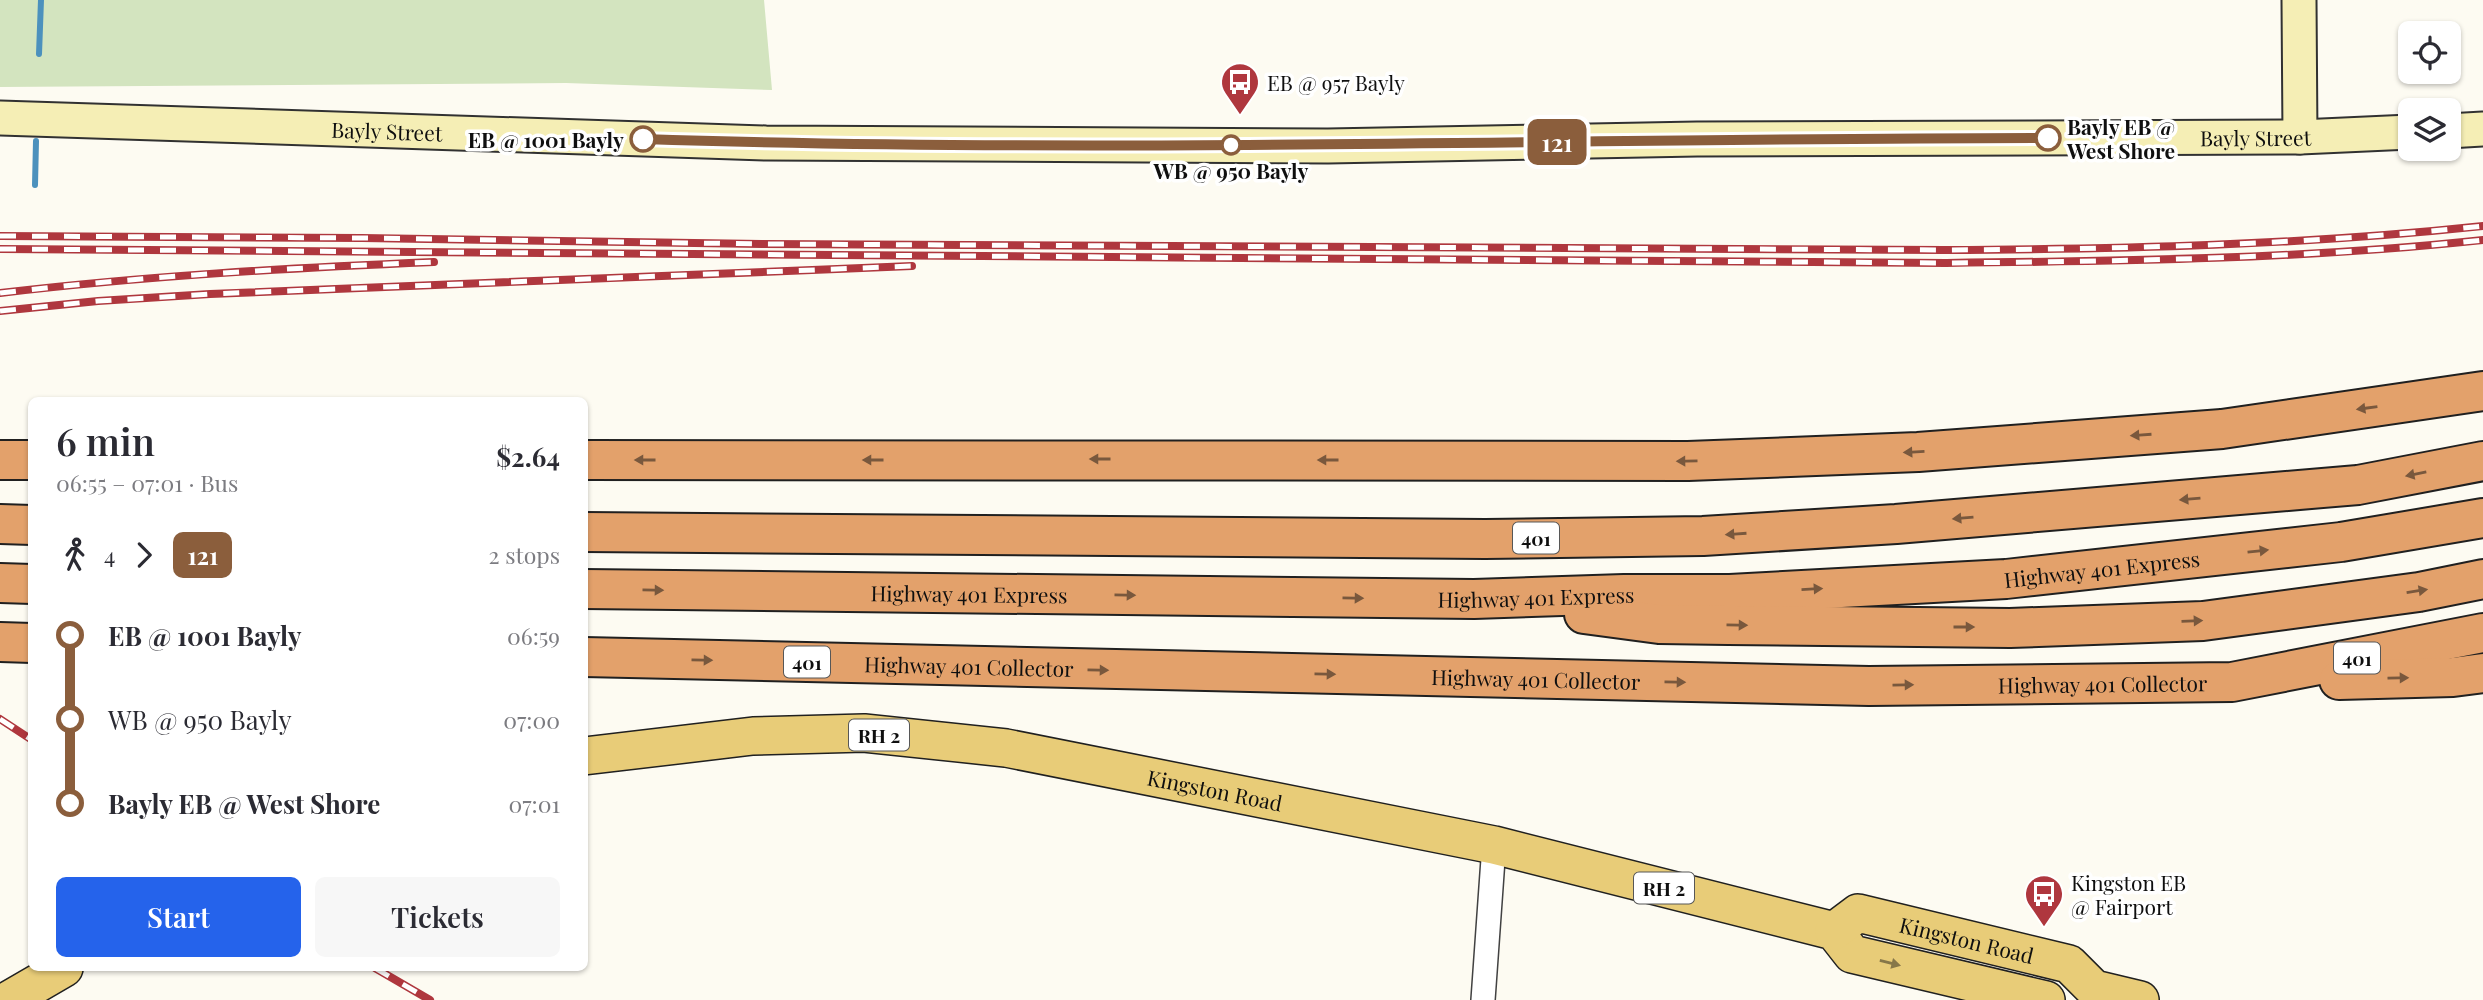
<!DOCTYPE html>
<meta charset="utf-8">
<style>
body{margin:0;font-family:"Playfair Display",serif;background:#f7f7f7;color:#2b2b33;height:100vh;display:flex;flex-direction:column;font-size:26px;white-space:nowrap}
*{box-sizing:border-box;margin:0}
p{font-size:23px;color:#7c7c81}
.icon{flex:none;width:38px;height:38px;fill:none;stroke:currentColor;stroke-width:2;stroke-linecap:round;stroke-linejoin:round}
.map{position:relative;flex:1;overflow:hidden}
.panel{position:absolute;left:28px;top:397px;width:560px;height:574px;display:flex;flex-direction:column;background:#fff;border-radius:10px;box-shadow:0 2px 5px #0004}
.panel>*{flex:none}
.badge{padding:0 14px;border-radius:10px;font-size:24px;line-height:46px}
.controls{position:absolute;left:2398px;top:21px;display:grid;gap:14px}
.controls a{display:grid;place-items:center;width:63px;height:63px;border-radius:10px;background:#fff;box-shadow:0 2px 5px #0004;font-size:35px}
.map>.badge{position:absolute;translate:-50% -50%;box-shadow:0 0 0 4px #fff}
.legs{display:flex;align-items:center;gap:10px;height:77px;padding:0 28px;font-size:23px}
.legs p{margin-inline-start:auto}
.overview{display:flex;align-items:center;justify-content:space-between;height:119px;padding:0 28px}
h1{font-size:38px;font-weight:600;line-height:52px}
.button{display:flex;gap:14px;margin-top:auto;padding:14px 28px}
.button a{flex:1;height:80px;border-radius:10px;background:#2563eb;color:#fff;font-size:28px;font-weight:600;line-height:80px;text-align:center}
.button a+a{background:#f7f7f7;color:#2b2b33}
ul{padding:0 28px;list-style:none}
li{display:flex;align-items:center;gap:24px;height:84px;font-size:26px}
li i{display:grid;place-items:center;width:10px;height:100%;margin:0 9px;background:currentColor}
li i::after{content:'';width:18px;height:18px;margin:-9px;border:5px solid;border-radius:50%;background:#fff}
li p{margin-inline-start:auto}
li:first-child i{background:linear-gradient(#0000 50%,currentColor 0)}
li:last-child i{background:linear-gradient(currentColor 50%,#0000 0)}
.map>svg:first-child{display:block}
.green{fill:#d3e4bf}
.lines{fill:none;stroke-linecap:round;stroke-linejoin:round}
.stream{stroke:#4c91bd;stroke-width:6}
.street-casing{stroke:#424242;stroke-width:26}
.secondary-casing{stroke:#313131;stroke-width:37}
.primary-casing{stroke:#202020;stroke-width:40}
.highway-casing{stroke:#202020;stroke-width:42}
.street{stroke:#fff;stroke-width:23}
.secondary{stroke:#f5eeb5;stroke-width:33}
.primary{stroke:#e8cc78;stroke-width:37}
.highway{stroke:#e3a16b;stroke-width:38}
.rail-casing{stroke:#af373e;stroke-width:8}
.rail{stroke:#fff;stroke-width:5;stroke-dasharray:16;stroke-linecap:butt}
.oneway{fill:#79583d}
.oneway2{fill:#867749}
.line-1-casing{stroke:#fff;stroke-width:16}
.line-1{stroke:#8b5e3c;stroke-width:10}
.stop-1-dot{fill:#fff;stroke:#8b5e3c;stroke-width:3.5}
.labels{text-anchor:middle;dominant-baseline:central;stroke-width:7;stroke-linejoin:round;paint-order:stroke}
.shield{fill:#fff;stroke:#575757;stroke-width:2}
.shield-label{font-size:19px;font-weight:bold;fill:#0f0f0f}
.poi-label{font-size:21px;fill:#0f0f0f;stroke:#fff;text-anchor:start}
.stop-label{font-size:21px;font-weight:bold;fill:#0f0f0f;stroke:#fff;text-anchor:start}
.street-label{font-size:21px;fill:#0f0f0f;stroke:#fff}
</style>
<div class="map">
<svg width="2483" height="1000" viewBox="0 0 2483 1000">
<rect width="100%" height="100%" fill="#fdfbf2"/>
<path class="green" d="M0,0H764L772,90L566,83L0,87Z"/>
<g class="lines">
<path class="stream" d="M39,54L41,0
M35,185L36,141"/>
<defs>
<path id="street" d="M1483,1000L1494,845"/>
<g id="secondary">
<path d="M2299,0L2300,137"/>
<path id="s1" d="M0,118L766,143L1328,146L1697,139L2300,137L2410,132"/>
<path d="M2448,131L2483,129"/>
</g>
<g id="primary">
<path id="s2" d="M584,756L753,736L864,733L1006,748L1494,845L1834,931L1852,954L2046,1000"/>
<path id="s3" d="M1834,931L1858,913L2069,964L2094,989L2140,1000"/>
<path d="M9,1000L64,968"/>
</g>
<g id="highway">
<path d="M0,460H32"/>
<path d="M584,460L1688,461L1918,452L2222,429L2483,391"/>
<path d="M0,524L32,525"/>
<path d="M584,532L1485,539L1703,536L1896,524L2358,485L2483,461"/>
<path d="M0,583L32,584"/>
<path id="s4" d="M584,589L1474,599L1624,594H1730L2006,579L2341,542L2483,518"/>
<path d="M1584,614L1659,624L1728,625L2010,628L2203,621L2419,592L2483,579"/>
<path d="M0,642L32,643"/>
<path id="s5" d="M584,657L1869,686L2232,682L2483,633"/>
<path d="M2339,680L2453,677L2483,673"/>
</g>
</defs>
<use href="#street" class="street-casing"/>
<use href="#secondary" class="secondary-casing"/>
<use href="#primary" class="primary-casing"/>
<use href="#highway" class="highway-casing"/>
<use href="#street" class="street"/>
<use href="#secondary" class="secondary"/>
<use href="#primary" class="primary"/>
<use href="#highway" class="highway"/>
<defs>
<path id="rail" d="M0,236L362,238L762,244L1945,250C2124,249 2304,245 2483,226
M0,249L1946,263C2125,261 2305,259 2483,240
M0,293C144,276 289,268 434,262
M0,311L98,301L210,294L912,266
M0,719L32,740
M375,968L430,1000"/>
</defs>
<use href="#rail" class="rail-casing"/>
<use href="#rail" class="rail"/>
</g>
<defs><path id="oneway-solid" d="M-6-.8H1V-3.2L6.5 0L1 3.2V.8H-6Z" transform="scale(1.75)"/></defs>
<g class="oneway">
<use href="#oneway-solid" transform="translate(2367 408) rotate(172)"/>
<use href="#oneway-solid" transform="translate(2141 435) rotate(176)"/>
<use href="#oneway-solid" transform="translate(1914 452) rotate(177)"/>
<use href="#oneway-solid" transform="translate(1100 459) rotate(180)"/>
<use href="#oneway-solid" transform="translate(645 460) rotate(180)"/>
<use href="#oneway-solid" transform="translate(873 460) rotate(180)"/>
<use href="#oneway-solid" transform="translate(1328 460) rotate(-180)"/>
<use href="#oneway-solid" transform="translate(1687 461) rotate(179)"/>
<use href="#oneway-solid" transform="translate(2416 474) rotate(169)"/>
<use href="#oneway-solid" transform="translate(2190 499) rotate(175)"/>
<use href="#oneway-solid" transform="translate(1963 518) rotate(175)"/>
<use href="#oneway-solid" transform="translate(1736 534) rotate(176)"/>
<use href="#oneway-solid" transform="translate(2258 551) rotate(-6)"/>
<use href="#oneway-solid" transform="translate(1812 589) rotate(-3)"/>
<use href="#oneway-solid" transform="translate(653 590) rotate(1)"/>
<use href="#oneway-solid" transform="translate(2417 591) rotate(-9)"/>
<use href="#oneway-solid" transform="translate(1125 595) rotate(1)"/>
<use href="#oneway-solid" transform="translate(1353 598) rotate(1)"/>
<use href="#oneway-solid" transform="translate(2192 621) rotate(-2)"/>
<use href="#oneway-solid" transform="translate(1737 625) rotate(1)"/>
<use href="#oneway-solid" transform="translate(1964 627)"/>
<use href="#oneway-solid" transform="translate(702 660) rotate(1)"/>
<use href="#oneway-solid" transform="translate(1098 670) rotate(1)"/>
<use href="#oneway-solid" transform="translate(1325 674) rotate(1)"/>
<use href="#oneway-solid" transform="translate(2398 678) rotate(-1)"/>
<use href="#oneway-solid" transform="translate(1675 682) rotate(1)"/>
<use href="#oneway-solid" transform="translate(1903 685) rotate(-1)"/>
</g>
<use class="oneway2" href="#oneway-solid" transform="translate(1890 963) rotate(14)"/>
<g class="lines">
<defs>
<path id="line-1" d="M643,139C1111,154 1580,138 2048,138"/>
</defs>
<use href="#line-1" class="line-1-casing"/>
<use href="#line-1" class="line-1"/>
</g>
<defs>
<symbol id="bus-pin" viewBox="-11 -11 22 30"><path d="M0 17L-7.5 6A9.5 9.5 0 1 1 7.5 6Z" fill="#af373e" stroke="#fff"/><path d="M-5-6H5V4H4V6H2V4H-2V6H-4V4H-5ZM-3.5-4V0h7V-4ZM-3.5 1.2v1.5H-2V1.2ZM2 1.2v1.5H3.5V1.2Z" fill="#fff"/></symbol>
</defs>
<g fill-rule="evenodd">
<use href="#bus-pin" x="1218" y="60" width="44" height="60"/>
<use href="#bus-pin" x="2022" y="872" width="44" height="60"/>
</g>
<g class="stop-1-dot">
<circle cx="2048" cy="138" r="12"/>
<circle cx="643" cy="139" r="12"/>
<circle cx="1231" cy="145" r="9"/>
</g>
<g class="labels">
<g class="shield">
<rect x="1513" y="522.5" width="46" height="31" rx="5"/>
<rect x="2334" y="642.5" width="46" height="31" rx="5"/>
<rect x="784" y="646.5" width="46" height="31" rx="5"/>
<rect x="849" y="719.5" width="60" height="31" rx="5"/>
<rect x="1634" y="872.5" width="60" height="31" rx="5"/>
</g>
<g class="shield-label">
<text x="1536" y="538">401</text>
<text x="2357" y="658">401</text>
<text x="807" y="662">401</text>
<text x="879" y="735">RH 2</text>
<text x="1664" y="888">RH 2</text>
</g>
<g class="poi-label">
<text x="1267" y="82">EB @ 957 Bayly</text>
<text x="2071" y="882">Kingston EB<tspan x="2071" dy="24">@ Fairport</tspan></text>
</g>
<g class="stop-label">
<text x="2067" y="126">Bayly EB @<tspan x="2067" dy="24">West Shore</tspan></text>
<text x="624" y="139" text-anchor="end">EB @ 1001 Bayly</text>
<text x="1231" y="170" text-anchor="middle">WB @ 950 Bayly</text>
</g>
<g class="street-label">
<text stroke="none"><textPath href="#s1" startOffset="387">Bayly Street</textPath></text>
<text stroke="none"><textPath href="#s1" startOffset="2256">Bayly Street</textPath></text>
<text stroke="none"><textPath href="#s4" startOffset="1519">Highway 401 Express</textPath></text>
<text stroke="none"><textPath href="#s4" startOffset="385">Highway 401 Express</textPath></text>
<text stroke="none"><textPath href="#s4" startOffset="952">Highway 401 Express</textPath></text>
<text stroke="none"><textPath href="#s5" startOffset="385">Highway 401 Collector</textPath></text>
<text stroke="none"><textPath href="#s5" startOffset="952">Highway 401 Collector</textPath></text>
<text stroke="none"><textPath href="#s5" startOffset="1519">Highway 401 Collector</textPath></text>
<text stroke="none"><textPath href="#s2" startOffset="637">Kingston Road</textPath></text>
<text stroke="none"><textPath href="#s3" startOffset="142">Kingston Road</textPath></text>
</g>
</g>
</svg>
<div class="controls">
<a><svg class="icon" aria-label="locate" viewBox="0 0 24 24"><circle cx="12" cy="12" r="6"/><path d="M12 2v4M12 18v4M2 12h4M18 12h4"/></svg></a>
<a><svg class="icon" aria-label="layers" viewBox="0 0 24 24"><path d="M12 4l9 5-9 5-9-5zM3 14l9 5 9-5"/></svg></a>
</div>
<b class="badge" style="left:1557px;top:142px;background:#8b5e3c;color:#fff">121</b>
<section class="panel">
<div class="overview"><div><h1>6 min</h1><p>06:55 – 07:01 · Bus</p></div><b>$2.64</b></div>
<div class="legs"><svg class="icon" aria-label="walk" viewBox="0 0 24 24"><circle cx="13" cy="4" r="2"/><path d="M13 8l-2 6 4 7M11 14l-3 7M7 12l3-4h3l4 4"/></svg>4<svg class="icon" aria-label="forward" viewBox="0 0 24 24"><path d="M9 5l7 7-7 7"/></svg><b class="badge" style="background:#8b5e3c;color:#fff">121</b><p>2 stops</p></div>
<ul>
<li><i style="color:#8b5e3c"></i><b>EB @ 1001 Bayly</b><p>06:59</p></li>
<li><i style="color:#8b5e3c"></i><span>WB @ 950 Bayly</span><p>07:00</p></li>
<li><i style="color:#8b5e3c"></i><b>Bayly EB @ West Shore</b><p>07:01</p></li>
</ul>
<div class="button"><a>Start</a><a>Tickets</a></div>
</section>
</div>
